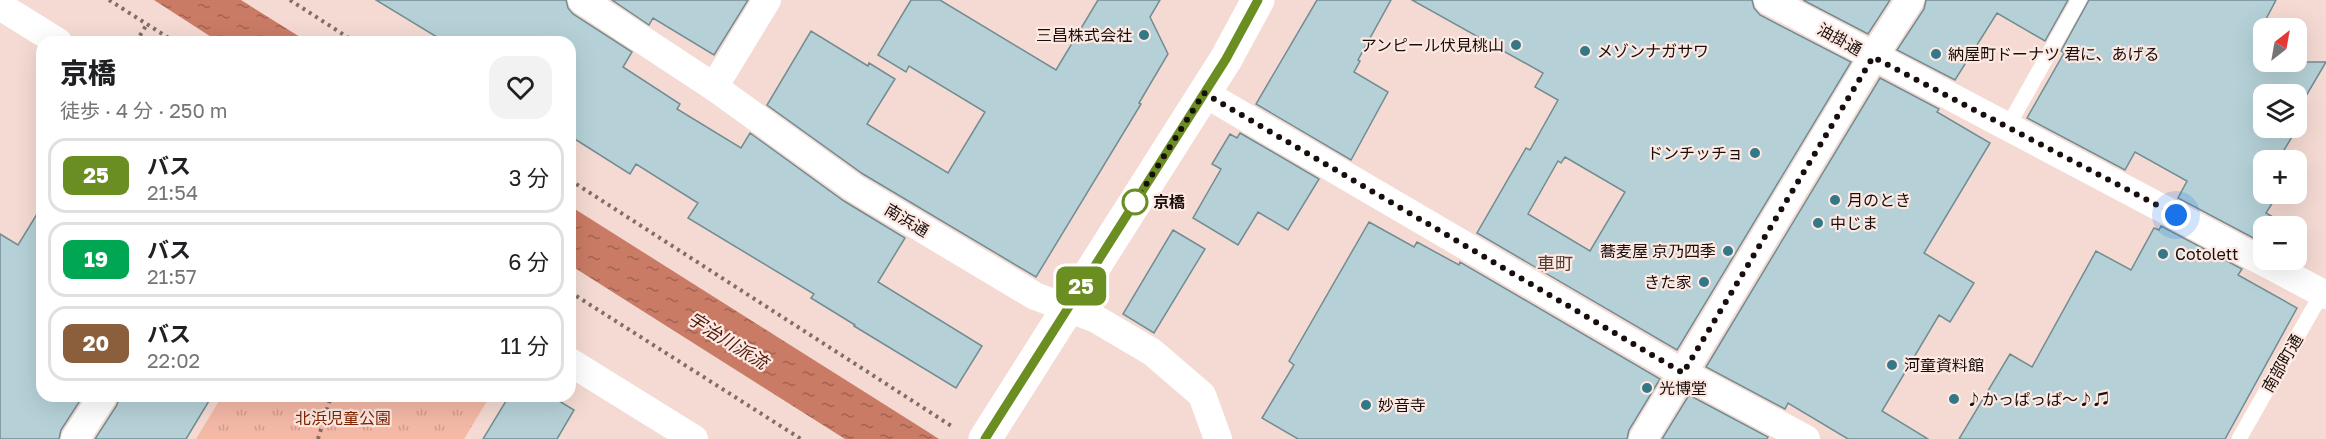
<!DOCTYPE html>
<html lang="ja">
<meta charset="utf-8">
<style>
body{margin:0;font-family:"Golos Text","Noto Sans JP",sans-serif;background:#f2f2f2;color:#202124;height:100vh;display:flex;flex-direction:column;font-size:22px;white-space:nowrap}
*{box-sizing:border-box;margin:0}
p{font-size:20px;color:#757577}
.icon{flex:none;width:33px;height:33px;fill:none;stroke:currentColor;stroke-width:2;stroke-linecap:round;stroke-linejoin:round}
.map{position:relative;flex:1;overflow:hidden}
.side{position:absolute;left:36px;top:36px;width:540px;height:366px;display:flex;flex-direction:column;background:#fff;border-radius:18px;box-shadow:0 6px 24px #0002}
.side>*{flex:none}
.badge{padding:0 12px;border-radius:9px;font-size:21px;line-height:39px}
.needle{width:39px;rotate:31deg}
.controls{position:absolute;left:2253px;top:18px;display:grid;gap:12px}
.controls a{display:grid;place-items:center;width:54px;height:54px;border-radius:12px;background:#fff;box-shadow:0 6px 24px #0002;font-size:30px}
.you{position:absolute;width:30px;height:30px;margin:-15px;border:4px solid #fff;border-radius:50%;background:#1a73e8;box-shadow:0 0 0 9px #1a73e833}
.map>.badge{position:absolute;translate:-50% -50%;box-shadow:0 0 0 3px #fff}
.round{display:grid;place-items:center;flex:none;width:63px;height:63px;border-radius:18px;background:#f2f2f2}
.headline{display:flex;align-items:center;justify-content:space-between;height:102px;padding:0 24px}
h1{font-size:28px;font-weight:800;line-height:45px}
ul{padding:0;list-style:none}
li{display:flex;align-items:center;gap:18px;height:75px;margin:0 12px 9px;padding:0 12px;border:3px solid #e0e0e0;border-radius:18px}
li div{flex:1}
li b{display:block;font-size:22px}
li em{font-style:normal}
li .badge{min-width:66px;font-weight:700;text-align:center}
.map>svg:first-child{display:block}
.park{fill:url(#park-tufts)}
.water{fill:url(#water-ripples)}
.building{fill:#b5d1d7;stroke:#728c92;stroke-width:1.5;fill-rule:evenodd}
.lines{fill:none;stroke-linecap:round;stroke-linejoin:round}
.path{stroke:#7e6d68;stroke-width:4;stroke-dasharray:3 4.5;stroke-linecap:butt}
.lane{stroke:#fff;stroke-width:15}
.street{stroke:#fff;stroke-width:28}
.secondary{stroke:#fff;stroke-width:33}
.line-casing{stroke:#fff;stroke-width:14}
.line{stroke:#6b8e23;stroke-width:9}
.walk{stroke:#180f0d;stroke-width:6;stroke-dasharray:0 10.8}
.poi-dot{fill:#347888;stroke:#fde8e2;stroke-width:2}
.stop-dot{fill:#fff;stroke:#6b8e23;stroke-width:3}
.labels{text-anchor:middle;dominant-baseline:central;stroke-width:4.5;stroke-linejoin:round;paint-order:stroke}
.poi-label{font-size:16px;fill:#180f0d;stroke:#fde8e2;text-anchor:start}
.street-label{font-size:16px;fill:#180f0d;stroke:#fde8e2}
.stop-label{font-size:16px;font-weight:bold;fill:#180f0d;stroke:#fde8e2;text-anchor:start}
.park-label{font-size:16px;fill:#802301;stroke:#fde8e2}
.neighbourhood-label{font-size:18px;fill:#533e38;stroke:#fde8e2}
.water-label{font-size:18px;font-style:italic;fill:#4e1c0d;stroke:#fde8e2}
</style>
<div class="map">
<svg width="2326" height="439" viewBox="0 0 2326 439">
<defs>
<pattern id="park-tufts" width="24" height="20" patternUnits="userSpaceOnUse" patternTransform="scale(1.5)"><rect width="24" height="20" fill="#f4b8a6"/><path d="M3 7l-1-3M5 7V3M7 7l1-3M15 17l-1-3M17 17v-4M19 17l1-3" fill="none" stroke="#d09d8e"/></pattern>
<pattern id="water-ripples" width="26" height="14" patternUnits="userSpaceOnUse" patternTransform="scale(1.5)"><rect width="26" height="14" fill="#c97b65"/><path d="M2 4q2-2 4 0t4 0M15 11q2-2 4 0t4 0" fill="none" stroke="#a26352"/></pattern>
</defs>
<rect width="100%" height="100%" fill="#f4dad2"/>
<path class="park" d="M222,396H490L464,439H196Z"/>
<path class="water" d="M154,0H241L308,42H219Z
M570,206L925,430L939,439H845L570,265Z"/>
<path class="building" d="M376,0H566L568,8L573,14L632,52L623,67L680,104L677,109L741,148L750,133L844,201L905,238L878,282L982,346L956,388L854,326L855,325L811,298L814,294L688,218L698,203L636,164L630,174L570,136V42H445Z
M612,0H748L714,55L653,18L649,25Z
M911,0H940L1056,70L1098,0H1160L1150,17L1168,54L1139,103L1141,104L1036,277L863,174L767,105L811,31L868,66L869,63L895,79L867,124L948,173L985,112L909,66L906,72L878,55Z
M1317,0H1391L1358,60L1360,61L1354,72L1388,92L1351,160L1256,104Z
M1412,0H1752L1754,8L1760,15L1851,62L1677,350L1477,233L1526,148L1530,150L1558,100L1535,87L1543,73ZM1565,157L1625,192L1590,251L1528,214L1558,161L1561,163Z
M1803,0H1890L1868,34Z
M1926,0H2068L2045,41L1997,13L1955,80L1897,50L1924,9Z
M2089,0H2276L2264,23V62H2326L2296,113V94H2264V128H2296V120L2301,122L2284,150L2299,159L2296,163V160H2264V194H2278L2266,213L2273,217L2267,226H2264V233L2259,241L2178,198L2187,181L2135,152L2125,170L2027,118L2064,53L2061,51Z
M1880,78L1939,109L1937,112L1990,143L1924,253L1974,283L1950,322L1939,315L1882,411L1928,439H1848L1788,403L1785,409L1706,367Z
M1240,133L1319,179L1288,230L1258,212L1238,245L1193,218L1221,169L1212,164L1230,134L1237,138Z
M42,206V396H83L61,430L59,439H0V234L18,245Z
M1369,222L1414,247L1417,242L1459,265L1460,262L1660,379L1629,430L1627,439H1298L1262,418L1294,365L1289,361Z
M2161,226L2242,269L2238,275L2297,308L2225,439H1959L2010,354L2032,367L2096,251L2131,270L2154,228L2159,230Z
M1173,230L1205,249L1154,333L1123,314Z
M1689,395L1768,437L1767,439H1662Z
M119,396H212L186,439H95L117,405Z
M509,396H551L574,410L557,439H483Z"/>
<g class="lines">
<path class="path" d="M109,0L175,42
M290,0L355,42
M136,42L147,24
M570,180L953,427
M570,292L801,439
M318,439L331,396"/>
<path class="lane" d="M2008,126L2079,0
M2239,439L2322,293"/>
<path class="street" d="M582,0L714,87L854,188L1035,296L1096,319L1152,352L1202,395L1218,439
M1768,0L2326,295
M0,6L58,42
M714,87L767,0
M1204,93L1683,373L1806,439
M570,362L694,439
M75,439L103,396
M1643,439L1873,57L1910,0"/>
<path class="secondary" d="M985,439L1226,59L1258,0"/>
</g>
<g class="lines">
<defs>
<path id="line" d="M985,439L1226,59L1258,0"/>
</defs>
<use href="#line" class="line-casing"/>
<use href="#line" class="line"/>
<path class="walk" d="M1135,202L1204,93L1683,373L1873,57L2176,215"/>
</g>
<g class="poi-dot">
<circle cx="1144" cy="35" r="6"/>
<circle cx="1516" cy="45" r="6"/>
<circle cx="1585" cy="51" r="6"/>
<circle cx="1936" cy="54" r="6"/>
<circle cx="1755" cy="153" r="6"/>
<circle cx="1835" cy="200" r="6"/>
<circle cx="1818" cy="223" r="6"/>
<circle cx="1728" cy="251" r="6"/>
<circle cx="2163" cy="254" r="6"/>
<circle cx="1704" cy="282" r="6"/>
<circle cx="1892" cy="365" r="6"/>
<circle cx="1647" cy="388" r="6"/>
<circle cx="1954" cy="399" r="6"/>
<circle cx="1366" cy="405" r="6"/>
</g>
<circle class="stop-dot" cx="1135" cy="202" r="12"/>
<g class="labels">
<g class="poi-label">
<text x="1132" y="35" text-anchor="end">三昌株式会社</text>
<text x="1504" y="45" text-anchor="end">アンピール伏見桃山</text>
<text x="1597" y="51">メゾンナガサワ</text>
<text x="1948" y="54">納屋町ドーナツ 君に、あげる</text>
<text x="1743" y="153" text-anchor="end">ドンチッチョ</text>
<text x="1847" y="200">月のとき</text>
<text x="1830" y="223">中じま</text>
<text x="1716" y="251" text-anchor="end">蕎麦屋 京乃四季</text>
<text x="2175" y="254">Cotolett</text>
<text x="1692" y="282" text-anchor="end">きた家</text>
<text x="1904" y="365">河童資料館</text>
<text x="1659" y="388">光博堂</text>
<text x="1966" y="399">♪かっぱっぱ〜♪♫</text>
<text x="1378" y="405">妙音寺</text>
</g>
<g class="street-label">
<text transform="translate(1840 39) rotate(29)">油掛通</text>
<text transform="translate(907 220) rotate(31)">南浜通</text>
<text transform="translate(2282 363) rotate(-60)">南部町通</text>
</g>
<g class="stop-label">
<text x="1153" y="202">京橋</text>
</g>
<g class="park-label">
<text x="343" y="418">北浜児童公園</text>
</g>
<g class="neighbourhood-label">
<text x="1555" y="263">車町</text>
</g>
<g class="water-label">
<text transform="translate(728 340) rotate(32)">宇治川派流</text>
</g>
</g>
</svg>
<div class="controls">
<a><svg class="needle" viewBox="-14 -14 28 28"><path d="M0-13l5 13h-10z" fill="#e53935"/><path d="M0 13l5-13h-10z" fill="#757577"/></svg></a>
<a><svg class="icon" aria-label="layers" viewBox="0 0 24 24"><path d="M12 4l9 5-9 5-9-5zM3 14l9 5 9-5"/></svg></a>
<a>+</a>
<a>−</a>
</div>
<div class="you" style="left:2176px;top:215px"></div>
<b class="badge" style="left:1081px;top:286px;background:#6b8e23;color:#fff">25</b>
<section class="side">
<div class="headline"><div><h1>京橋</h1><p>徒歩 · 4 分 · 250 m</p></div><a class="round"><svg class="icon" aria-label="heart" viewBox="0 0 24 24"><path d="M12 20l-8-8c-3-5 5-10 8-4 3-6 11-1 8 4z"/></svg></a></div>
<ul>
<li><span class="badge" style="background:#6b8e23;color:#fff">25</span><div><b>バス</b><p>21:54</p></div><em>3 分</em></li>
<li><span class="badge" style="background:#00a651;color:#fff">19</span><div><b>バス</b><p>21:57</p></div><em>6 分</em></li>
<li><span class="badge" style="background:#8b5e3c;color:#fff">20</span><div><b>バス</b><p>22:02</p></div><em>11 分</em></li>
</ul>
</section>
</div>
